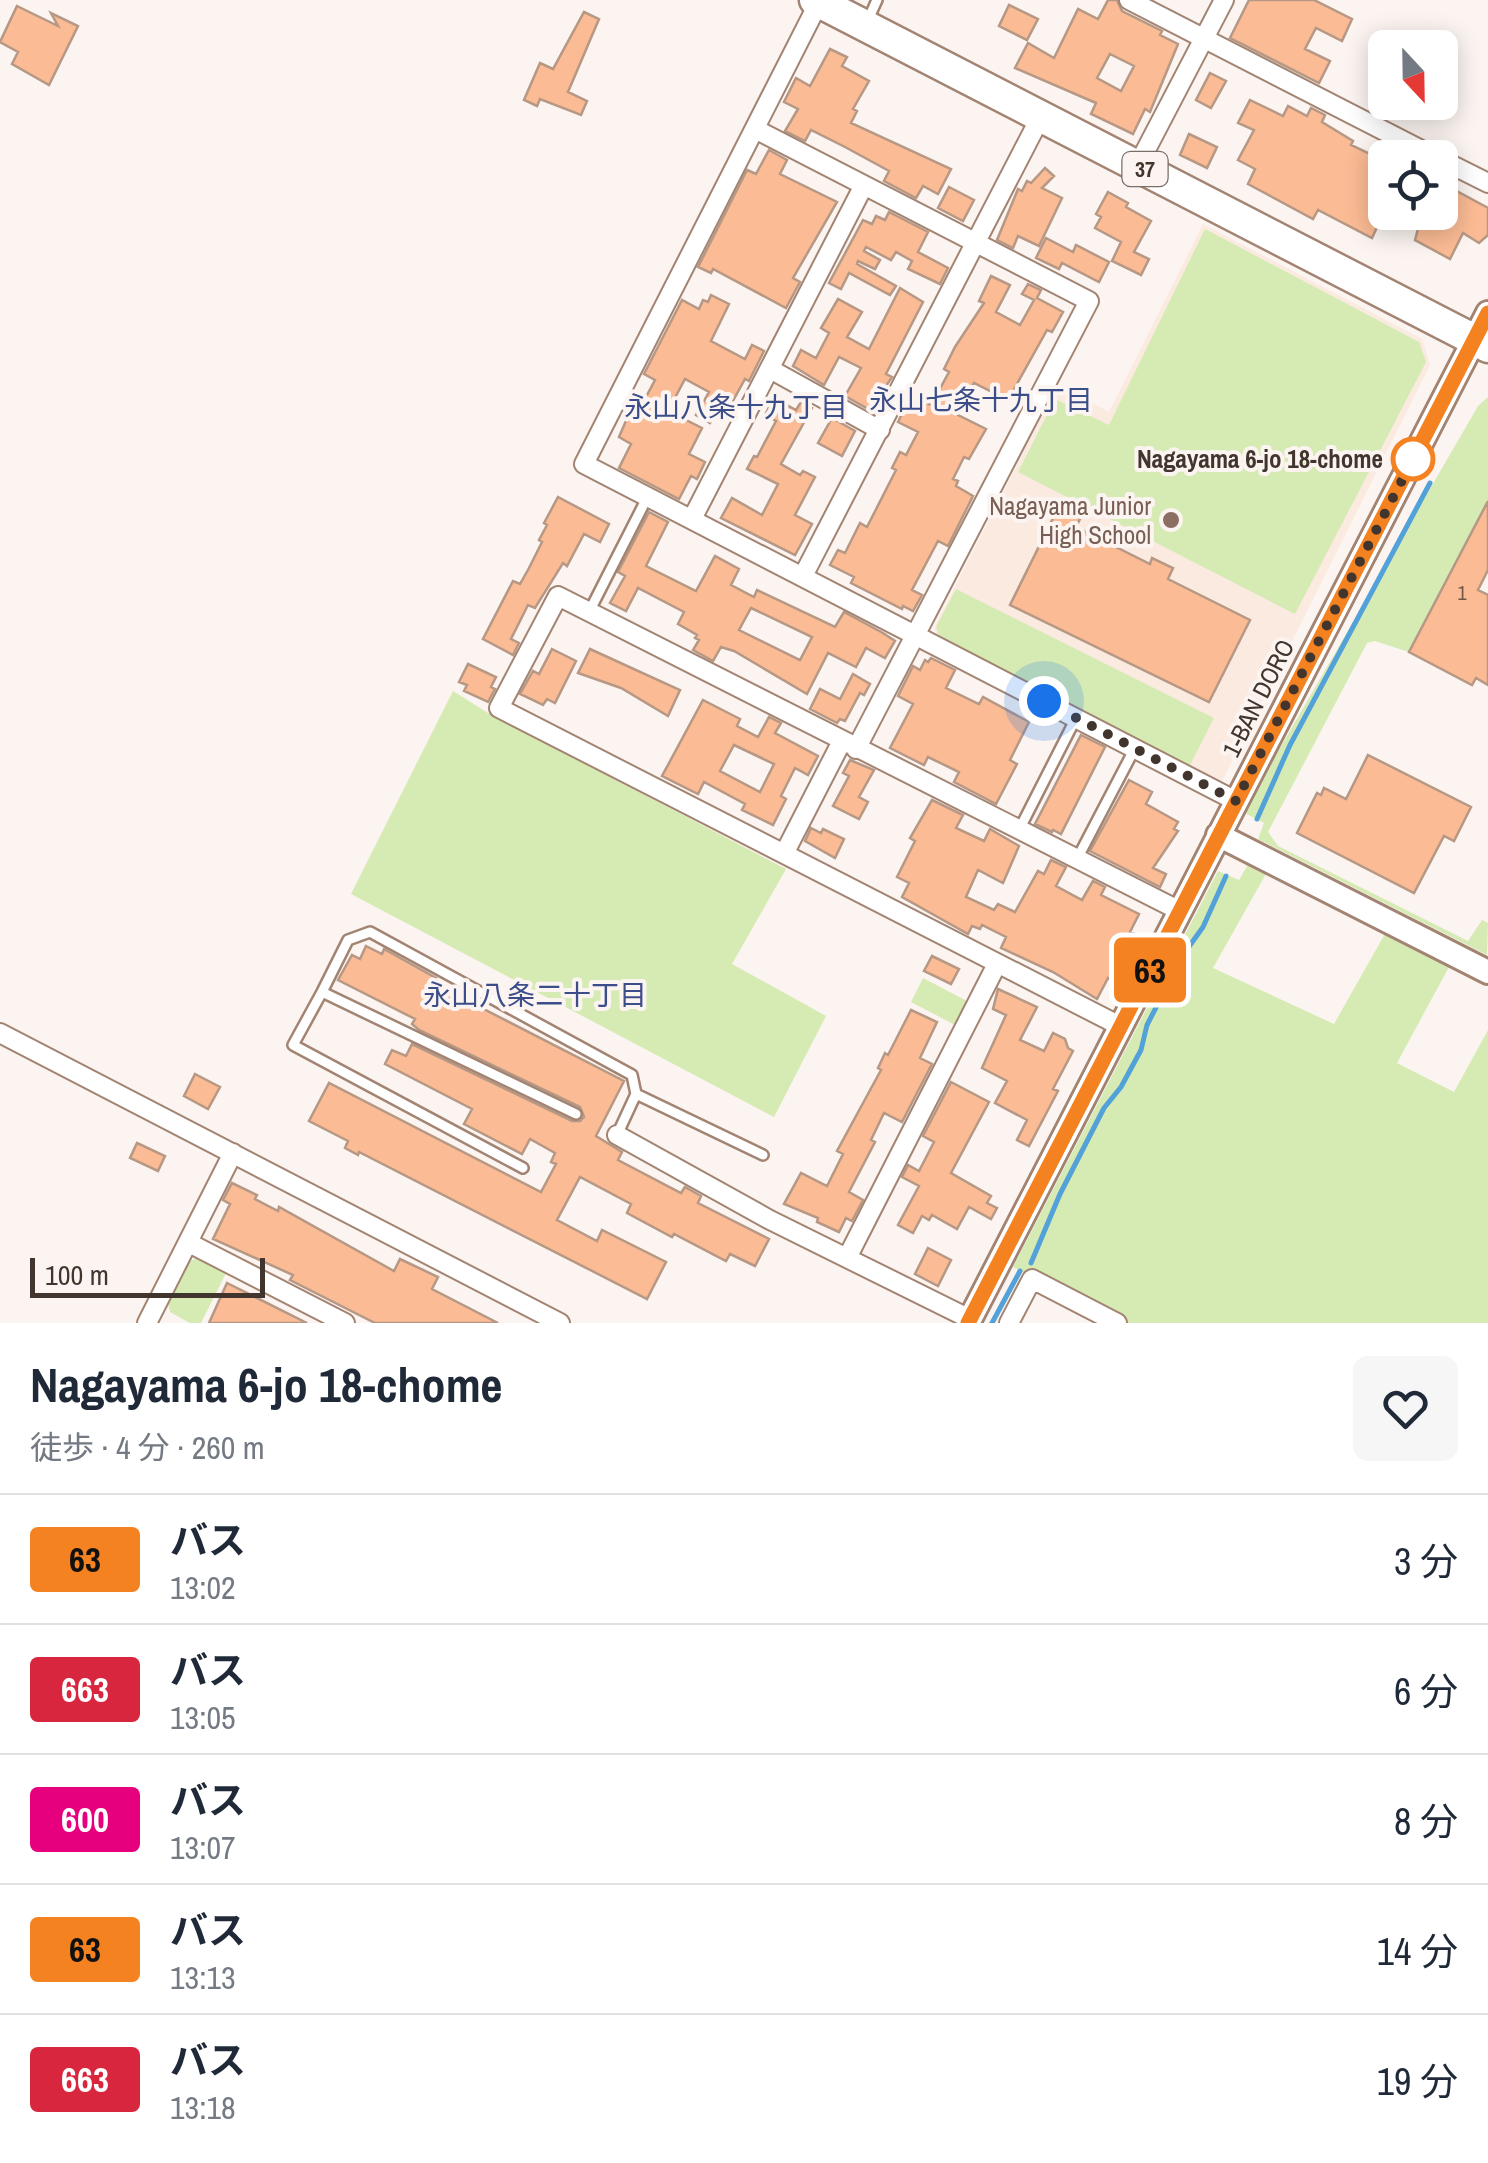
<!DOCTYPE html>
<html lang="ja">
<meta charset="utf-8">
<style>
body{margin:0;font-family:"Archivo Narrow","Noto Sans JP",sans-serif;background:#f6f6f7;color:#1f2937;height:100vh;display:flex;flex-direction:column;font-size:38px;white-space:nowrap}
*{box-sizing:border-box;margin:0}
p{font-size:32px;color:#747a83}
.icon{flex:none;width:55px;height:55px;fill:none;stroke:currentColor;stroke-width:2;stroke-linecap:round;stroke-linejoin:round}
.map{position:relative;height:1323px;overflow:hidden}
.details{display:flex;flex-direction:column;background:#fff;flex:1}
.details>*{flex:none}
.badge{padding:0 20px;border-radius:8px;font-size:35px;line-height:65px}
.needle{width:65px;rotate:158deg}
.controls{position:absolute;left:1368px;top:30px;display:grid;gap:20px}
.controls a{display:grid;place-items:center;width:90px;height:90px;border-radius:15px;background:#fff;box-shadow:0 5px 25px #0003;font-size:50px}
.scale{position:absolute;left:30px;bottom:25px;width:235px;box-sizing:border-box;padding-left:10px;border:5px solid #42352d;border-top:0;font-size:28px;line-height:35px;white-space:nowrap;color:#42352d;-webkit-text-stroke:8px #fbf4f0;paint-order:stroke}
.you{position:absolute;width:50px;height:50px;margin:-25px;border:8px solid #fff;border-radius:50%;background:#1a73e8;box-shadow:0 0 0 15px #1a73e833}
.map>.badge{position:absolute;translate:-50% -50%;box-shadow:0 0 0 5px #fff}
.round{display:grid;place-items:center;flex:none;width:105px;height:105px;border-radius:15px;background:#f6f6f7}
.summary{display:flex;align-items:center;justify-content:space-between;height:170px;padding:0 30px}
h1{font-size:48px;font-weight:700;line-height:75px}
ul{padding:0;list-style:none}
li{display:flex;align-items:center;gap:30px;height:130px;padding:0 30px;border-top:2px solid #e0e1e3}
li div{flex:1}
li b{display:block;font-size:38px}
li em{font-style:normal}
li .badge{min-width:110px;font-weight:700;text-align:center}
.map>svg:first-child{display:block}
.built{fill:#faeae0}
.green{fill:#d5ebb3}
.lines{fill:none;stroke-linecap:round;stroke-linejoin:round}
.stream{stroke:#52a1d9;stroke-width:5}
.building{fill:#fbbb94;stroke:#b69885;stroke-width:2.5;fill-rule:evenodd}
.service-casing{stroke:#a38472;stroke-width:14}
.minor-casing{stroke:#a38472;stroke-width:22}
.tertiary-casing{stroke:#a38472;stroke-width:28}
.primary-casing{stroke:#a38472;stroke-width:35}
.service{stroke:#fff;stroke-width:9}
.minor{stroke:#fff;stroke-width:18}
.tertiary{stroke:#fff;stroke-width:22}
.primary{stroke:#fff;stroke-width:30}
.line-casing{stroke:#fff;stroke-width:22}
.line{stroke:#f58220;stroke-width:15}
.walk{stroke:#42352d;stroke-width:10;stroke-dasharray:0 18}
.stop-dot{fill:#fff;stroke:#f58220;stroke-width:5}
.education-dot{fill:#8d6e63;stroke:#fbf4f0;stroke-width:4}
.labels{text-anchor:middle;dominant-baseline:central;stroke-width:8;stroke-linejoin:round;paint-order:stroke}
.number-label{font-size:20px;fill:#705647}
.shield{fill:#fbf4f0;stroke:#7a6e68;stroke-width:2.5}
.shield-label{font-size:22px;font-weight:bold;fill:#42352d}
.stop-label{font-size:25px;font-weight:bold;fill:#42352d;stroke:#fbf4f0;text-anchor:end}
.education-label{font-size:25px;fill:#785e54;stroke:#fbf4f0;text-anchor:end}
.street-label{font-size:25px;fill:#42352d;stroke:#fbf4f0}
.neighbourhood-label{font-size:28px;fill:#3c4e89;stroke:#fbf4f0}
</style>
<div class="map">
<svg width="1488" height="1323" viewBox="0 0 1488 1323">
<rect width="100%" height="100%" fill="#fbf4f0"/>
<path class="built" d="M1203,224L1422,339L1430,365L1222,781L1215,783L939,640L934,628L1058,385L1109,412Z"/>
<path class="green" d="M1205,229L1419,342L1426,362L1295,614L1018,472L1055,399L1109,425Z
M1488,397V501L1409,652L1375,641L1367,643L1268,832L1278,846L1468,941L1482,920L1488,923L1487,955L1258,839L1264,823L1243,812L1478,406Z
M956,589L1214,718L1189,767L940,638L936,627Z
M453,691L488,713L786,869L732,964L826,1016L774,1117L351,894Z
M1249,863L1267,872L1213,968L1334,1024L1386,932L1450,965L1397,1063L1454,1092L1488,1030V1323H1121L1013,1267L1218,871L1239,880Z
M923,978L967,1001L955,1025L911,1002Z
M200,1257L227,1271L201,1323H190L170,1312L167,1299L188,1262Z"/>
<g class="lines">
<path class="stream" d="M1257,819L1290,745L1430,483
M1031,1263L1060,1194L1104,1108L1121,1087L1141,1050L1147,1025L1183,955L1203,927L1226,876
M992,1323L1020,1271"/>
</g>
<path class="building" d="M1108,0H1117L1122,11L1162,31L1160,35L1178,44L1150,112L1145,109L1133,134L1091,114L1096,103L1015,68L1028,43L1054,58L1078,9L1098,19ZM1110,54L1134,66L1121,91L1097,78Z
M1249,0H1314L1352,19L1342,41L1316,28L1305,49L1330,61L1319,83L1230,38Z
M1009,5L1038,19L1027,40L999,26Z
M17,6L58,26L51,13L78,26L49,85L12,64L18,52L0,42Z
M584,12L599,19L568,92L587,101L581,115L540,99L537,106L524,100L540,63L553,69Z
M830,49L847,57L842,66L869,81L853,109L857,111L851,123L951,169L938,194L923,186L916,198L884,181L889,171L845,147L811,130L805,141L785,131L798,109L784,102L796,78L810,86Z
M1210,73L1226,81L1211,108L1196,100Z
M1250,100L1283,116L1288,106L1307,116L1311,108L1325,115L1322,122L1353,141L1351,145L1385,161V210L1372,238L1318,210L1313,219L1248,184L1255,169L1238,160L1254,130L1238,123Z
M1189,134L1217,147L1207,168L1180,155Z
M769,150L787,160L780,174L837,202L793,278L800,282L786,308L713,269L711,273L698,267L747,170L756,174Z
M1045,168L1054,176L1042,188L1062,198L1039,246L1018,236L1013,248L997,240L1018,189L1022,191L1027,181L1031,183Z
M1440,182L1488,208V235L1479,243L1463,233L1450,259L1415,240L1419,225L1415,223L1421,212H1440Z
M949,187L974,200L963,221L938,208Z
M1108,192L1128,203L1126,207L1151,221L1134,252L1149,259L1141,275L1112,261L1121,242L1095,228L1101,217L1096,214Z
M889,212L928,232L918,252L948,268L940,284L908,269L912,261L896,252L891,260L866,247L864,251L880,260L875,269L858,261L857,264L896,286L890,295L849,273L841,289L829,283L863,220L872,224L876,216L885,220Z
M1046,238L1073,252L1076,245L1109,262L1099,282L1062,263L1059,269L1036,258Z
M991,276L1010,285L996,312L1020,325L1034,300L1022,294L1028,284L1041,290L1037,298L1063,312L1052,332L1047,330L1008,400L974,383L958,415L986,429L969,459L964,457L953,479L958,481L956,486L973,496L948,546L938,541L912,590L922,595L913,611L903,606L902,609L851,583L854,577L830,565L838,550L845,553L860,523L867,527L896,470L892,468L900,452L906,455L918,432L898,422L911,395L931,405L949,372L944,369L955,347L984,303L979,301Z
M900,288L923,302L886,374L892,377L870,410L845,396L861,368L839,357L824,385L793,366L801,350L816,358L829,333L821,328L838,299L862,312L847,337L869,349Z
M711,295L729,304L711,341L745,359L752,345L764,351L749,381L745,379L723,419L715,414L710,423L696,415L709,392L685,379L668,411L702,428L689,454L705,462L697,479L691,476L679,499L619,468L631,444L619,437L632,407L639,410L655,380L644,374L682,300L699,309L703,300L708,302Z
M774,398L796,410L801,402L812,408L781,464L800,475L803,471L815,477L795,515L812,524L795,555L721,518L732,498L762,515L778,484L747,469L754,456L757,457L776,421L765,415Z
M832,418L855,431L842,456L818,443Z
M558,497L609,524L600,542L584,534L567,566L563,563L535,608L528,605L511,639L519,643L513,655L483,639L513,581L520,584L529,568L542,542L539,540L547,525L544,523Z
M1488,501V570L1478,590L1488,595V685L1476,678L1472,685L1409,652Z
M1058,508L1080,519L1076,527L1150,564L1152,558L1173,568L1168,579L1250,620L1209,702L1010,605Z
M649,512L668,522L646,566L696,591L715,556L739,569L731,585L754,597L757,590L835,627L844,612L883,633L895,641L885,658L866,648L856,667L828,653L807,694L734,651L721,647L713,661L693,650L699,640L695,638L697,635L678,624L684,612L638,588L626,611L610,603L625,576L618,572ZM751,608L812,637L800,660L739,630Z
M552,649L576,661L555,703L547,699L543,705L520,694L533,671L539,674Z
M590,649L680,690L668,716L621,688L578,673Z
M931,658L955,670L946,688L979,704L983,697L1029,722L1010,760L1017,764L996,804L954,782L959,772L928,757L924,765L890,748L913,704L898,696L913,666L920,670L925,660L928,662Z
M468,664L496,677L491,687L495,689L488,702L464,691L467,685L459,682Z
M853,674L870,684L864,695L860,693L845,721L840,719L837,723L810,709L820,689L840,699Z
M703,700L740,719L737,726L758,737L769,717L781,723L775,733L818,756L808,775L795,768L781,796L786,799L773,825L742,810L745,804L704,782L698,794L662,776ZM734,745L774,764L760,792L720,771Z
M1081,735L1105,747L1061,834L1053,830L1052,832L1035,824Z
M1368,755L1471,807L1454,841L1444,836L1414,893L1297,833L1317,793L1321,795L1324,788L1346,799Z
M850,760L874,770L859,797L868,802L859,819L833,806L849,776L843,773Z
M1129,780L1152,792L1146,804L1178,822L1174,829L1178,831L1153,868L1166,874L1160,887L1090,851Z
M932,800L963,815L956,828L984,841L990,829L1019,846L1003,883L978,870L966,897L994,910L998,904L1015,912L1038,871L1044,874L1051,860L1066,867L1056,886L1082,900L1093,881L1105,887L1101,895L1139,914L1130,932L1137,935L1128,956L1114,982L1108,978L1097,999L1053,972L1001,948L1006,937L982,925L980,929L972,926L968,934L902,897L909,883L897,877L915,841L910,838Z
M811,828L821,833L823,829L844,839L835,858L805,841Z
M366,946L382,954L384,949L436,978L433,983L624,1081L596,1136L622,1152L618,1160L681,1193L685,1187L701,1196L698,1203L769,1239L755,1266L730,1254L726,1261L674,1234L672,1237L627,1213L631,1204L580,1177L557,1220L597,1241L602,1230L666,1262L647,1299L359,1152L358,1155L345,1148L348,1141L309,1121L329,1083L541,1192L556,1164L551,1162L555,1153L530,1139L522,1154L464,1124L472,1109L385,1064L392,1050L406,1056L412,1044L572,1121H580L584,1117L580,1107L419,1030L412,1024L415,1019L338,980L352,955L360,959Z
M932,956L959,969L951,984L924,971Z
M998,989L1037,1007L1020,1040L1044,1051L1053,1033L1065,1039L1068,1048L1073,1051L1053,1089L1058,1091L1029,1146L1017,1140L1027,1120L995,1103L1007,1081L982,1068L1006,1015L993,1009Z
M911,1010L937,1022L920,1058L932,1064L902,1122L884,1113L871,1140L875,1142L849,1192L863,1200L852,1221L846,1218L839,1232L817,1222L818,1218L784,1204L801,1173L827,1186L843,1154L837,1151L881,1070L878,1068L885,1053L888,1055Z
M195,1074L220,1087L208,1109L184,1096Z
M951,1082L989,1102L951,1173L991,1196L987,1203L997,1208L991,1219L969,1207L957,1229L932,1215L929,1220L922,1216L913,1233L898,1225L919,1186L902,1177L908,1165L919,1171L934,1142L923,1136Z
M137,1143L165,1156L158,1171L130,1158Z
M232,1183L257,1195L255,1199L278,1211L279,1207L394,1271L400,1259L438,1277L432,1289L498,1323H375L290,1280L293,1275L213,1239L230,1204L223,1200Z
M928,1248L951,1260L938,1286L915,1274Z
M227,1283L307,1323H209Z"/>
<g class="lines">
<defs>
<path id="service" d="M868,20L877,0
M589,612L648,496
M1019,830L1076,718
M1077,859L1135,748
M322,992L293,1045L523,1168
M576,1114L322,992L348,940L370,932L632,1075L636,1094
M617,1135L636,1094L763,1155"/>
<path id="minor" d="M1129,0L1437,158
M819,2L584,464L1236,801
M755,129L1089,301L856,749
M1440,159L1488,183
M1138,165L1224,0
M770,369L880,430
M692,519L864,185
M803,576L1041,116
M784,854L842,741
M1122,1027L499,708L558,596L1180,911
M0,1033L560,1323
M617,1135L770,1220L970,1319
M189,1243L345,1323
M848,1256L997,964
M147,1323L233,1153
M1009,1323L1032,1279L1117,1323"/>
<path id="tertiary" d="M1218,835L1488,972
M968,1323L1488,313"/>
<path id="primary" d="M815,0L1488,347"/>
</defs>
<use href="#service" class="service-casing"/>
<use href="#minor" class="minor-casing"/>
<use href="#tertiary" class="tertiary-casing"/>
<use href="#primary" class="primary-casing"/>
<use href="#service" class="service"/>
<use href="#minor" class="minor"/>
<use href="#tertiary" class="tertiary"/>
<use href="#primary" class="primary"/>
</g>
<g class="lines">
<defs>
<path id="line" d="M968,1323L1488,313"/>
</defs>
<use href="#line" class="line-casing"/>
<use href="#line" class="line"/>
<path class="walk" d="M1044,701L1236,801L1413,459"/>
</g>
<circle class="stop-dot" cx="1413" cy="459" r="20"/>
<circle class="education-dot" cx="1171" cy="520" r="10"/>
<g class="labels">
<g class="number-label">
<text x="1462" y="592">1</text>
</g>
<rect class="shield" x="1122.5" y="152" width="45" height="34" rx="8"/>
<g class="shield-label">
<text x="1145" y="169">37</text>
</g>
<g class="stop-label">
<text x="1383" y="459">Nagayama 6-jo 18-chome</text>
</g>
<g class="education-label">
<text x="1151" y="506">Nagayama Junior<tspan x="1151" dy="29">High School</tspan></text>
</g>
<g class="street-label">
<text transform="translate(1258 698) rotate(-63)">1-BAN DORO</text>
</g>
<g class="neighbourhood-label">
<text x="981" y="400">永山七条十九丁目</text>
<text x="736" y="407">永山八条十九丁目</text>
<text x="535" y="995">永山八条二十丁目</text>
</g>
</g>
</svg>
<div class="controls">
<a><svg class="needle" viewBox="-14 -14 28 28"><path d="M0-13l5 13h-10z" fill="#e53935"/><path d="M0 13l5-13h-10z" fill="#747a83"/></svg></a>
<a><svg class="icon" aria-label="locate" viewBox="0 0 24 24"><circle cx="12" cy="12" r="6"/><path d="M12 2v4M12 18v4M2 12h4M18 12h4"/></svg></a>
</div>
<div class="scale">100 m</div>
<div class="you" style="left:1044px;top:701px"></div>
<b class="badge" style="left:1150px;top:970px;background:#f58220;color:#111">63</b>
</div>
<section class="details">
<div class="summary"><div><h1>Nagayama 6-jo 18-chome</h1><p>徒歩 · 4 分 · 260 m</p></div><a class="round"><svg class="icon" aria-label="heart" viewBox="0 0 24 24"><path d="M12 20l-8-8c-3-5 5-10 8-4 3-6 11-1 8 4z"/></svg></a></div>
<ul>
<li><span class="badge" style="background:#f58220;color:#111">63</span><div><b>バス</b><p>13:02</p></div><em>3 分</em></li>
<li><span class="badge" style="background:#d7263d;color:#fff">663</span><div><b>バス</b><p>13:05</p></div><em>6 分</em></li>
<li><span class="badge" style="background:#e6007e;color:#fff">600</span><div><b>バス</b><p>13:07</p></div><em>8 分</em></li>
<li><span class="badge" style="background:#f58220;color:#111">63</span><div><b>バス</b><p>13:13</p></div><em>14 分</em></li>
<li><span class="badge" style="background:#d7263d;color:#fff">663</span><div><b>バス</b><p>13:18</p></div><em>19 分</em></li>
</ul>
</section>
